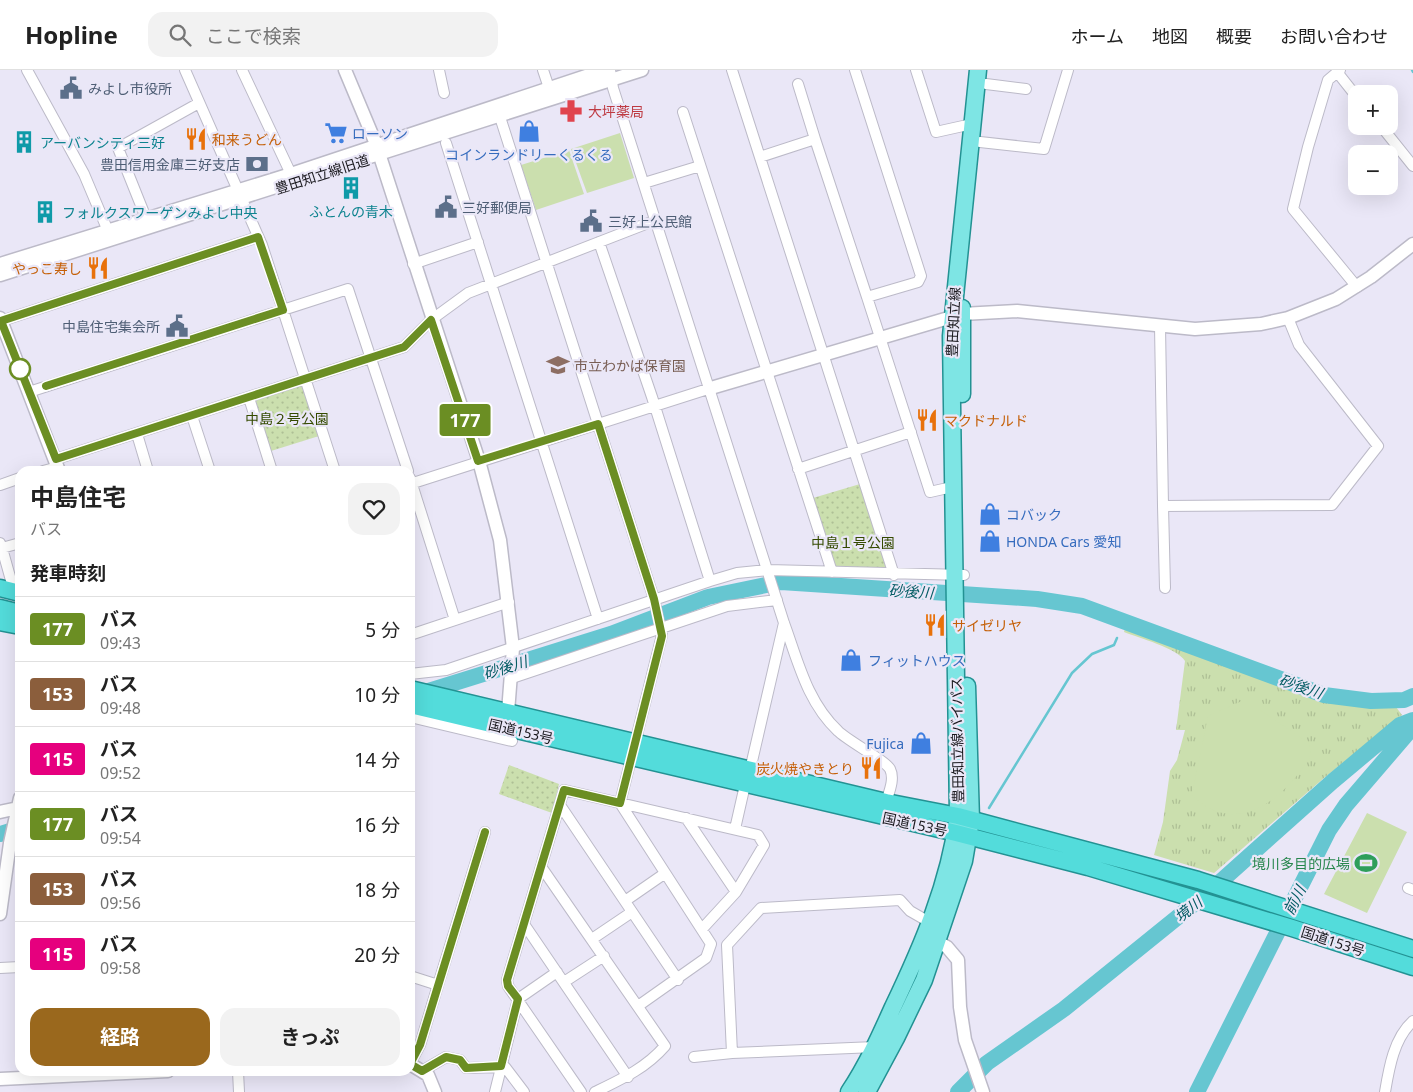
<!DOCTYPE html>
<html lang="ja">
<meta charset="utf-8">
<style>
body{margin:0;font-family:"Noto Sans","Noto Sans JP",sans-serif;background:#f2f2f2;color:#222;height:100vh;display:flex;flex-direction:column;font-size:19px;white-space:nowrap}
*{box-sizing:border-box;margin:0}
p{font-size:16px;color:#767676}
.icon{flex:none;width:28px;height:28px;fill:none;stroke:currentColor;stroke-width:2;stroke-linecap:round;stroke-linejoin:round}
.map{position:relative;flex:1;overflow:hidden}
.panel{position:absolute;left:15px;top:396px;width:400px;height:610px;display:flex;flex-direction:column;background:#fff;border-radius:15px;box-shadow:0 5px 20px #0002}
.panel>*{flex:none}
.badge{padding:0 10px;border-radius:4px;font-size:18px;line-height:32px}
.fabs{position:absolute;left:1348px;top:15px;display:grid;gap:10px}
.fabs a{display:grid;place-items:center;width:50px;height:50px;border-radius:10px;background:#fff;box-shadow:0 5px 20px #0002;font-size:25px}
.map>.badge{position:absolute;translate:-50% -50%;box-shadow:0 0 0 2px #fff}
h2{padding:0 15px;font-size:19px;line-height:45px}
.round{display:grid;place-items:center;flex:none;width:52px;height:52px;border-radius:15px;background:#f2f2f2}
.overview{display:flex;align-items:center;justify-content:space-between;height:85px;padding:0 15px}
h1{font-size:24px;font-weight:700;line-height:38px}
.action{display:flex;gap:10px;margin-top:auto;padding:10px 15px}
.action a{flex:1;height:58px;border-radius:15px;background:#9a681d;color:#fff;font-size:20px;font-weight:700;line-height:58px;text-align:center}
.action a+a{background:#f2f2f2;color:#222}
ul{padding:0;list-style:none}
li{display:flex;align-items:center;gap:15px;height:65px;padding:0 15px;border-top:1px solid #e0e0e0}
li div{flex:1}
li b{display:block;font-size:19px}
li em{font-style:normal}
li .badge{min-width:55px;font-weight:700;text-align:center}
header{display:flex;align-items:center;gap:30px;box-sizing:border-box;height:70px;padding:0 25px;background:#fff;border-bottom:1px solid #e0e0e0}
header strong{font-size:24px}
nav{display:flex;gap:28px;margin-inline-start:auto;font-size:18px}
.search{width:350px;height:45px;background:#f2f2f2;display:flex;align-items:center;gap:12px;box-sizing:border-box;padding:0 18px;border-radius:15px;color:#767676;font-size:19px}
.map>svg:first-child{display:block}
.grass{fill:url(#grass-tufts)}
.park{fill:url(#park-dots)}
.pitch{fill:#cbdfae}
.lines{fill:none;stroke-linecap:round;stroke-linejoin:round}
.stream{stroke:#66c6d1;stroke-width:2.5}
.river{stroke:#66c6d1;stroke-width:16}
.minor-casing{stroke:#bcbac8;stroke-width:12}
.tertiary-casing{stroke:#bcbac8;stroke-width:15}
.primary-casing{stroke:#239293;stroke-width:19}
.trunk-casing{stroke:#239293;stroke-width:19}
.minor{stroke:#fff;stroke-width:10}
.tertiary{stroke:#fff;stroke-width:12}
.primary{stroke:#7ee5e4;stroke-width:16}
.trunk{stroke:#53dcdb;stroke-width:16}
.line-casing{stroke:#fff;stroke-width:11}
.line{stroke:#6b8e23;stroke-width:8}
.stop-dot{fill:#fff;stroke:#6b8e23;stroke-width:2.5}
.labels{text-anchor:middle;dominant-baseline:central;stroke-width:4.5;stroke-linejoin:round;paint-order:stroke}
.service-label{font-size:14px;fill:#4e5e75;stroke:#eae7f7;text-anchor:start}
.health-label{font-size:14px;fill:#be3a42;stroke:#eae7f7;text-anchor:start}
.shop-label{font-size:14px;fill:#366cbe;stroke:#eae7f7;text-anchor:start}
.food-label{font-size:14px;fill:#c56008;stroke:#eae7f7;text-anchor:start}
.culture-label{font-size:14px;fill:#0d838f;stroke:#eae7f7;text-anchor:start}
.street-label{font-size:14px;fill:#1a191e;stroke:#eae7f7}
.education-label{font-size:14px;fill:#785e54;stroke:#eae7f7;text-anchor:start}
.park-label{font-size:14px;fill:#354b00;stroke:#eae7f7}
.leisure-label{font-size:14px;fill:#27864d;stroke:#eae7f7;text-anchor:end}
.water-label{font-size:15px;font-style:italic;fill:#035c64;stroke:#eae7f7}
</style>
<header>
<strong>Hopline</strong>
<div class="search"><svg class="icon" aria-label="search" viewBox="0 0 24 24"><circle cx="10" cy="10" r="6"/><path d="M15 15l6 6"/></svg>ここで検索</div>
<nav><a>ホーム</a><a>地図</a><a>概要</a><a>お問い合わせ</a></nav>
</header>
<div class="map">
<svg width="1413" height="1022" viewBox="0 0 1413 1022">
<defs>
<pattern id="grass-tufts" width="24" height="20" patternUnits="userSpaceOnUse" patternTransform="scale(1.25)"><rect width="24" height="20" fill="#cbdfae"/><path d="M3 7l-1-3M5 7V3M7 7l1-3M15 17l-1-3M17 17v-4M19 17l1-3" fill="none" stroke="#aebf95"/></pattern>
<pattern id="park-dots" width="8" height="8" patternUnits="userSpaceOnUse" patternTransform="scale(1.25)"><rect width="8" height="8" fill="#cbdfae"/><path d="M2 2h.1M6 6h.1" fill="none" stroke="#aebf95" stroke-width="1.8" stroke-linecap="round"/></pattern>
</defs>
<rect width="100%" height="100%" fill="#eae7f7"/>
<path class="grass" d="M1125,558L1339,634L1396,637L1402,645L1324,708L1214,803L1154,785L1163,752L1170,701L1177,690L1185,660H1176L1185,591C1177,578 1139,568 1124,562Z"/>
<path class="park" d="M304,315L319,366L271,381L255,331Z
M860,414L888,499L834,496L813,428Z
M509,695L559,714L552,743L499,724Z"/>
<path class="pitch" d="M620,63L634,108L587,123L571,79Z
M569,80L584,124L536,140L521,95Z
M1242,631L1260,640L1309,673L1311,685C1287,727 1236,770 1192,725L1208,646Z
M1367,743L1407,762L1367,843L1324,824Z"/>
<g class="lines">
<path class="stream" d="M1412,0L1413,2
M989,738L1072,603L1092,584L1114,575L1117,568"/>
<path class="river" d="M419,624L611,564L708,527L781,512L1037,529L1082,536L1324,625L1371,631L1404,630L1413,626
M0,764L20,758
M958,1022L987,993L1064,939L1210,821L1333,711L1400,655L1413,650
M1197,1022L1329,760L1346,735L1407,664L1413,652"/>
<defs>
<path id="minor" d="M27,0L84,104L108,161
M185,0L262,175L335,401
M242,0L291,104
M439,0L444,23
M543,0L549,18
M610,0L613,18L784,553C798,591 807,632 838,661C848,671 886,691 890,699C895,709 889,722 886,732
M732,0L894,505
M855,0L921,206L918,212L867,227L930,422L952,417
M916,0L936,62L972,54
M1340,0L1328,10L1308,77L1293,139L1357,217
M1337,2L1356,26
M798,14L815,69
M986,14L1026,19
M683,42L832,502
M500,47L654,529L662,565L620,733L711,874L706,888L638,936
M1381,56L1413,96
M980,72L1044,79L1068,0
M446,73L598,549
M760,87L815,69L867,227
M644,113L700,96
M146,148L118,78L199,33
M599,172L652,327L710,511
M413,194L478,172
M1,251L258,167
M1160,256L1163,436L1332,435L1378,376L1299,275L1288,248
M29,322L348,219L408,401
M249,328L272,401
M192,346L210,401
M137,364L148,401
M56,389L404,277L431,250L468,223L656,150
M798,399L911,362
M43,401L58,397
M410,408L455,550
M410,414L711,318
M0,415L20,408
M1163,436L1165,518
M0,473L2,478L20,473
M2,478L14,521
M410,565L509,532
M410,604L446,600L710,511L737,503L768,500L964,505
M512,608L727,536L777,530
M410,647L512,671
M750,700L784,553
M560,735L678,910
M686,748L736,822
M735,759L745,715
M542,798L665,976C646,998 622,1009 595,1022
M1408,818L1413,820
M625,831L664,804
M524,854L628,1007
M592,869L632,842
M0,898L20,897
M410,906L438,915L485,762
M564,912L604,886
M732,983L727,875L761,838L900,830L910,841L931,853
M694,987L732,983L875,977
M410,994L420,975L438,915
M238,1001L239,1022
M422,1001L446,987L460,990L466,998L505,997L524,1022
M495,1022L518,929L557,902
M581,1022L508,916L507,910L564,720L758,765L764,775L736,822L702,859
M1385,1022C1389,998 1394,968 1413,951"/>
<path id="tertiary" d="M345,0L376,74L479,391L500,470L513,578L508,642
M0,194L291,104L604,0
M0,205L642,0
M0,248L59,401
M711,318L962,244L1017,241L1195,259L1261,254L1288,248L1336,229L1371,207L1413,174
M0,742L18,738
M0,844L10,773L20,728
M938,872L947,877L958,890L960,937L965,970L983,1022
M410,994L428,1005L435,1022
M0,1009L168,1001"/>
<path id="primary" d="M962,324V238
M849,1022C867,995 880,966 893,937C922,876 949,814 958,746L951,266L978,0
M867,1022L896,968L924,910L964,791L971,750L967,616"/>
<path id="trunk" d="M0,518L20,523
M0,538L20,543
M0,552L20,556
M410,619L886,732L958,746L1198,810L1413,879
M410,635L956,763L1088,797L1292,858L1413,897"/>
</defs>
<use href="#minor" class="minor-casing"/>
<use href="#tertiary" class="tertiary-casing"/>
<use href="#primary" class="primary-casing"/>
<use href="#trunk" class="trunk-casing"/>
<use href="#minor" class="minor"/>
<use href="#tertiary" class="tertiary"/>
<use href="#primary" class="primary"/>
<use href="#trunk" class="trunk"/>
</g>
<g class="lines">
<defs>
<path id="line" d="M46,316L283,240L258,167L1,251L56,389L404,277L431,250L478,391L598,354L654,529L662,566L620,733L564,720L507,910L508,916L518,929L501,996L466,998L460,990L446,987L422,1001L410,994L420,975L485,762"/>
</defs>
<use href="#line" class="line-casing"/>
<use href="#line" class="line"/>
</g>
<defs>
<symbol id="civic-bare" viewBox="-9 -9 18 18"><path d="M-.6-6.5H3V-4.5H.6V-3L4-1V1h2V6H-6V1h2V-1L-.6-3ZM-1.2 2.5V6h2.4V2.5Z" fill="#5c6f8a" stroke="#eae7f7" stroke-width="2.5" paint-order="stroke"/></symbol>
<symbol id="pharmacy-bare" viewBox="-9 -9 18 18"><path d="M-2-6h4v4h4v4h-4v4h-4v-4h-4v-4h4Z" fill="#e0444e" stroke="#eae7f7" stroke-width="2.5" paint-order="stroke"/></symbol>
<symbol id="shop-bare" viewBox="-9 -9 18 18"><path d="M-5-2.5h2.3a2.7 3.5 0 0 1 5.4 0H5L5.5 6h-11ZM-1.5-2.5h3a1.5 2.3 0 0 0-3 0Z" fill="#3f7fe0" stroke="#eae7f7" stroke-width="2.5" paint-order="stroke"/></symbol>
<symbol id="supermarket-bare" viewBox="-9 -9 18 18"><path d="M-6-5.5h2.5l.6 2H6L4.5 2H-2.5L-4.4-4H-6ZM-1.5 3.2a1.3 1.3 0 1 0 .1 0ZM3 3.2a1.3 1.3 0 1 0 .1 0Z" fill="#3f7fe0" stroke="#eae7f7" stroke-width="2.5" paint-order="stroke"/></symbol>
<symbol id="restaurant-bare" viewBox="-9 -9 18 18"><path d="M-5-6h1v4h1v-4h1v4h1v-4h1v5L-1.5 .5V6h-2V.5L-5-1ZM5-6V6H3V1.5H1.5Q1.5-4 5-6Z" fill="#e8710a" stroke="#eae7f7" stroke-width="2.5" paint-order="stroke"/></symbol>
<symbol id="building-bare" viewBox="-9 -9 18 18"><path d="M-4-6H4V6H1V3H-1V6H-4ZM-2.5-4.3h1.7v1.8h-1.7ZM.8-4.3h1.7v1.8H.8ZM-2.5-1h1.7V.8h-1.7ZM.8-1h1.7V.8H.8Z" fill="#0f9aa8" stroke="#eae7f7" stroke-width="2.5" paint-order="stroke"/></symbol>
<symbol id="bank-bare" viewBox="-9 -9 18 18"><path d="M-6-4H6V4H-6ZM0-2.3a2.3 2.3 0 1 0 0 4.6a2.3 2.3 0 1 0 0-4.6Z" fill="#5c6f8a" stroke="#eae7f7" stroke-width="2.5" paint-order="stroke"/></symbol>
<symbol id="school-bare" viewBox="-9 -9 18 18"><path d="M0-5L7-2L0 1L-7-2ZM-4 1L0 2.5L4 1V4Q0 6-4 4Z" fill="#8d6e63" stroke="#eae7f7" stroke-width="2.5" paint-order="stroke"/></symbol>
<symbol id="stadium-bare" viewBox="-9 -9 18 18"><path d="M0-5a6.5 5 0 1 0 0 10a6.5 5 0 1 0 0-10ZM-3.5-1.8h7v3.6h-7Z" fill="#2e9e5b" stroke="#eae7f7" stroke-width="2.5" paint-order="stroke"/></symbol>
</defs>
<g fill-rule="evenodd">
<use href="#civic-bare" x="55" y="2" width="32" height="32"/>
<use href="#pharmacy-bare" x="555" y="25" width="32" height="32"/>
<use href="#shop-bare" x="513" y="45" width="32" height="32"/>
<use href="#supermarket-bare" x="320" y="47" width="32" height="32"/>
<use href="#restaurant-bare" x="180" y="53" width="32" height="32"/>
<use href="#building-bare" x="8" y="56" width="32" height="32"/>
<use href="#bank-bare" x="241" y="78" width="32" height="32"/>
<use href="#building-bare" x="335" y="102" width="32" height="32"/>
<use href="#civic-bare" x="430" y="121" width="32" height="32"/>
<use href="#building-bare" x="29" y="126" width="32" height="32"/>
<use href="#civic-bare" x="575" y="135" width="32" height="32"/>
<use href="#restaurant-bare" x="82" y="182" width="32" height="32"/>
<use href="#civic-bare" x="161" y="240" width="32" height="32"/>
<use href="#school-bare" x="542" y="279" width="32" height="32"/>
<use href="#restaurant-bare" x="911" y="334" width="32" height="32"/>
<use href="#shop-bare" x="974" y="428" width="32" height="32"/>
<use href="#shop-bare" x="974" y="455" width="32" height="32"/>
<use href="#restaurant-bare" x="919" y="539" width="32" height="32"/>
<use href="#shop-bare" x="835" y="574" width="32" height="32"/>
<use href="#shop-bare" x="905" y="657" width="32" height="32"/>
<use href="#restaurant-bare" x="855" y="682" width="32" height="32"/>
<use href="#stadium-bare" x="1350" y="777" width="32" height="32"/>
</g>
<circle class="stop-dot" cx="20" cy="299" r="10"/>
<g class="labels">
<g class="service-label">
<text x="88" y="18">みよし市役所</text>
<text x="240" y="94" text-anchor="end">豊田信用金庫三好支店</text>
<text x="462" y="137">三好郵便局</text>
<text x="608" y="151">三好上公民館</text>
<text x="160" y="256" text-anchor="end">中島住宅集会所</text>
</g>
<g class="health-label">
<text x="588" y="41">大坪薬局</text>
</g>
<g class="shop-label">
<text x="352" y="63">ローソン</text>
<text x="529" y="84" text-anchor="middle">コインランドリーくるくる</text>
<text x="1006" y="444">コバック</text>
<text x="1006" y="471">HONDA Cars 愛知</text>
<text x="868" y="590">フィットハウス</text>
<text x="904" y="673" text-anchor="end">Fujica</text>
</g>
<g class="food-label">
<text x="212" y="69">和来うどん</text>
<text x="82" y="198" text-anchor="end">やっこ寿し</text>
<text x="944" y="350">マクドナルド</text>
<text x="952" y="555">サイゼリヤ</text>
<text x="854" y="698" text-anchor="end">炭火焼やきとり</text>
</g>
<g class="culture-label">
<text x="40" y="72">アーバンシティ三好</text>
<text x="351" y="141" text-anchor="middle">ふとんの青木</text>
<text x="62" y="142">フォルクスワーゲンみよし中央</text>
</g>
<g class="street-label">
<text transform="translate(322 104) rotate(-18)">豊田知立線旧道</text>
<text transform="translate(953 252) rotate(-87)">豊田知立線</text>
<text transform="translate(521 661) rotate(13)">国道153号</text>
<text transform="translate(957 670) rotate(-91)">豊田知立線バイパス</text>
<text transform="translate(915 754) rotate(12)">国道153号</text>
<text transform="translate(1333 871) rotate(18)">国道153号</text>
</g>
<g class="education-label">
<text x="574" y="295">市立わかば保育園</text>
</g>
<g class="park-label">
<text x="287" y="348">中島２号公園</text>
<text x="853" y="472">中島１号公園</text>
</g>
<g class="leisure-label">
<text x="1350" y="793">境川多目的広場</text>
</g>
<g class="water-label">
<text transform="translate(911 521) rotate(4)">砂後川</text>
<text transform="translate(505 597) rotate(-17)">砂後川</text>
<text transform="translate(1301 616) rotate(19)">砂後川</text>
<text transform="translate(1294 830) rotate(-63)">前川</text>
<text transform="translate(1188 839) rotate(-39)">境川</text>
</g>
</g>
</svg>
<div class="fabs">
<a>+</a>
<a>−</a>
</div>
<b class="badge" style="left:465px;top:350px;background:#6b8e23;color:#fff">177</b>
<section class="panel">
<div class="overview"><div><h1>中島住宅</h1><p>バス</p></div><a class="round"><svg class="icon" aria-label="heart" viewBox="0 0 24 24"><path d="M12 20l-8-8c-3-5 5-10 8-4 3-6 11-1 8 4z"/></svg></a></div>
<h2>発車時刻</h2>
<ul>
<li><span class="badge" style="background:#6b8e23;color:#fff">177</span><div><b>バス</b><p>09:43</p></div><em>5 分</em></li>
<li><span class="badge" style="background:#8b5e3c;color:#fff">153</span><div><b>バス</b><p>09:48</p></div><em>10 分</em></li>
<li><span class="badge" style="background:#e6007e;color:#fff">115</span><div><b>バス</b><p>09:52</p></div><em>14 分</em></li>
<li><span class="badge" style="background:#6b8e23;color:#fff">177</span><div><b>バス</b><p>09:54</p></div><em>16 分</em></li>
<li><span class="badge" style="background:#8b5e3c;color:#fff">153</span><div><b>バス</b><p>09:56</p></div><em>18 分</em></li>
<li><span class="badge" style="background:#e6007e;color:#fff">115</span><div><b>バス</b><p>09:58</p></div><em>20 分</em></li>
</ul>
<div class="action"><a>経路</a><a>きっぷ</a></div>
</section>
</div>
